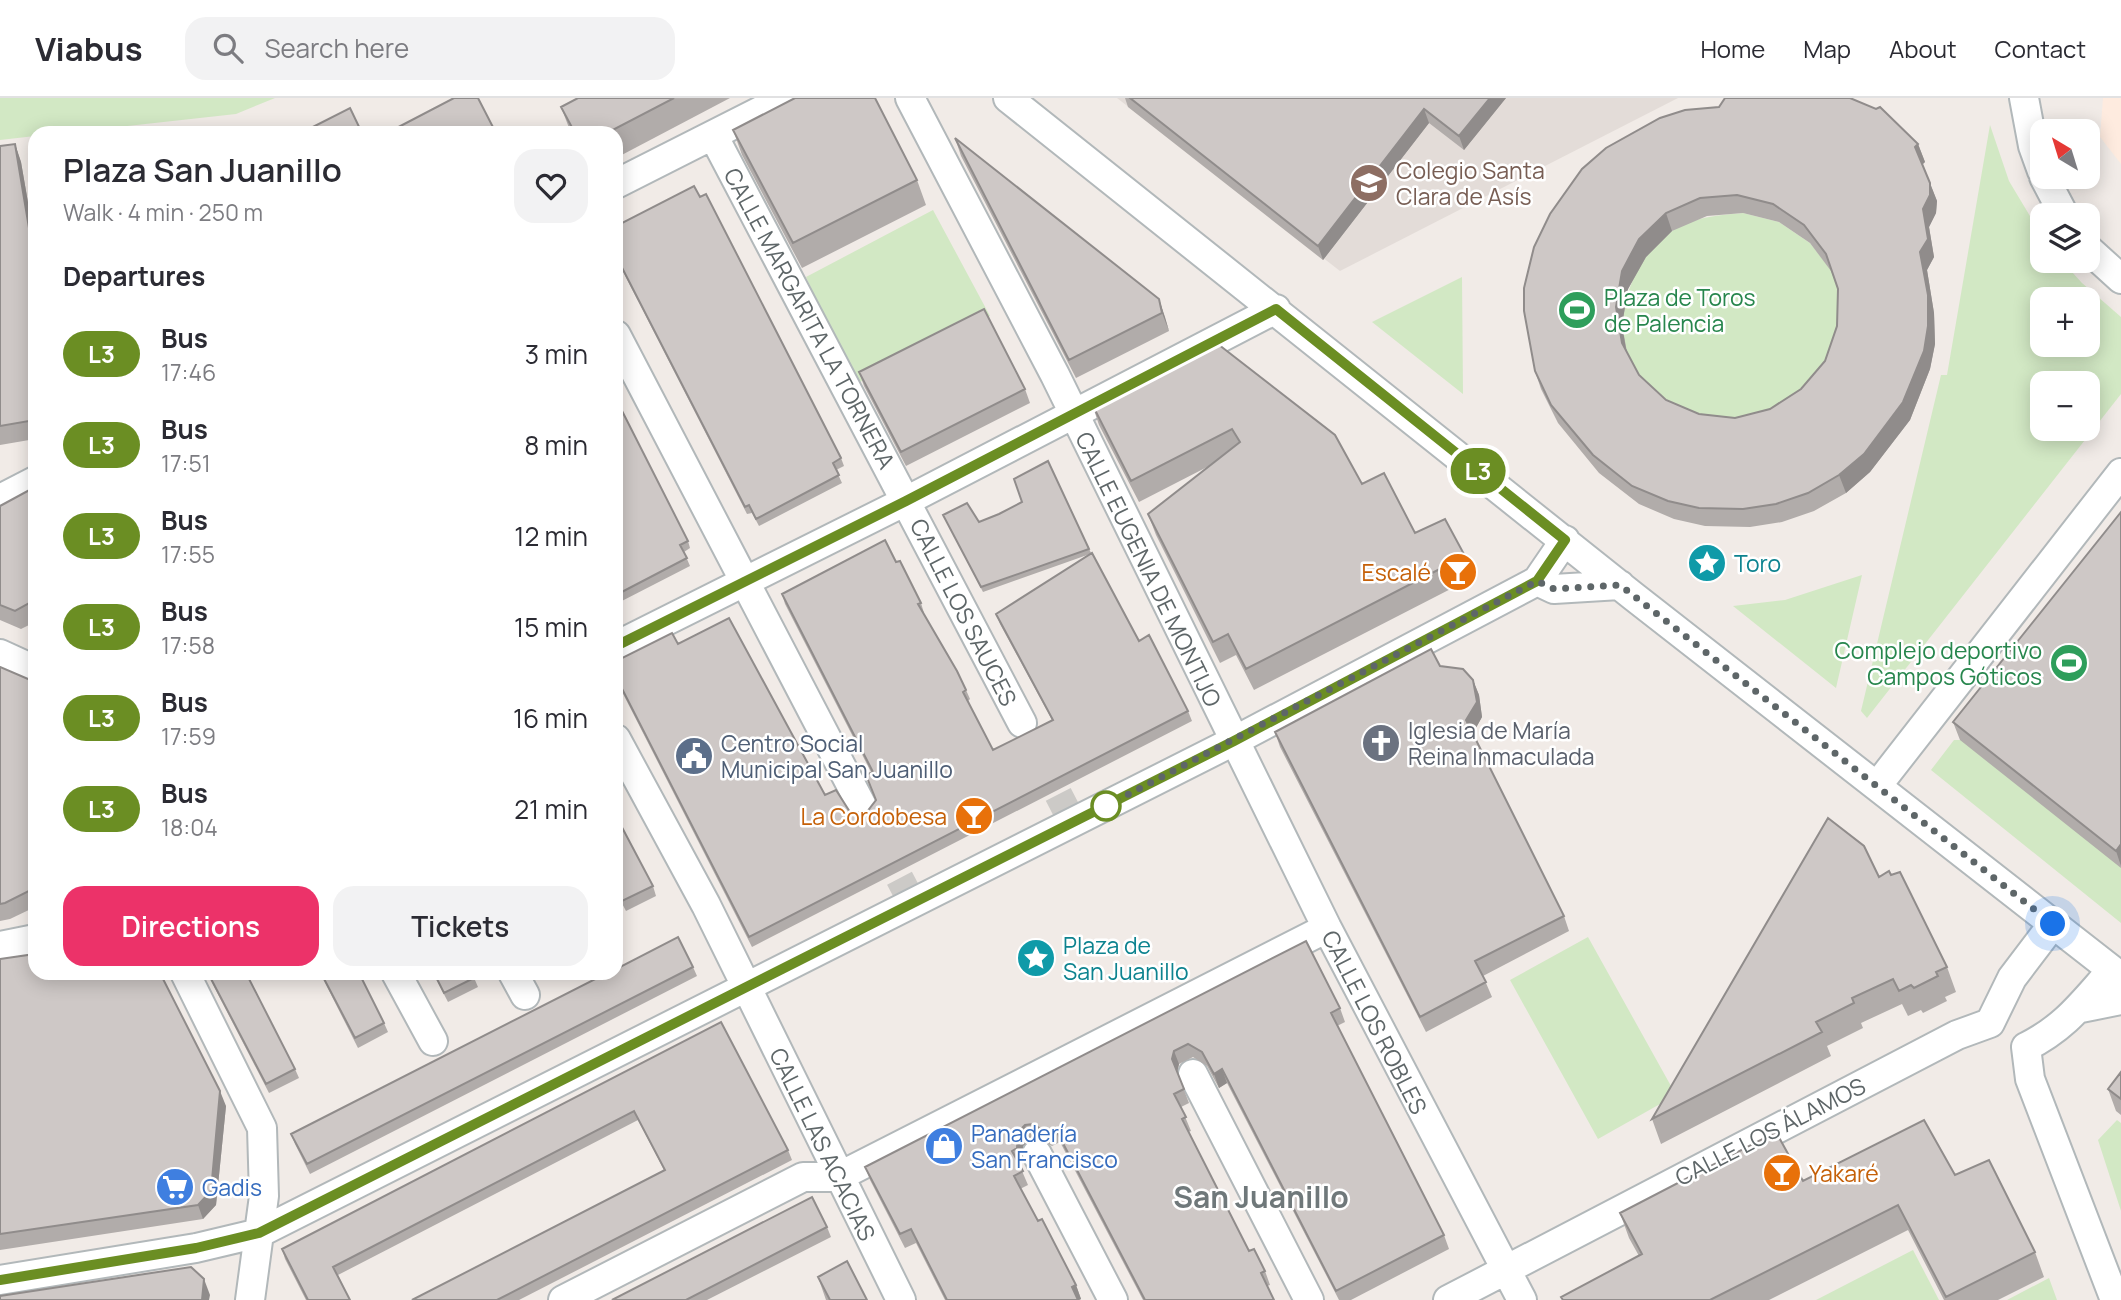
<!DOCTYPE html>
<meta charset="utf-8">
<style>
body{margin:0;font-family:Manrope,sans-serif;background:#f2f2f3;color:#2b2b33;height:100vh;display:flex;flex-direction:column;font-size:26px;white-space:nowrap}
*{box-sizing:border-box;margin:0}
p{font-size:23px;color:#7c7c81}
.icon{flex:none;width:38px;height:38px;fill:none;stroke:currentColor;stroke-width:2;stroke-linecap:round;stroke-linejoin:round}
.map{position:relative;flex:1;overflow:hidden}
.panel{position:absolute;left:28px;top:28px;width:595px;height:854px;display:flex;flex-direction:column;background:#fff;border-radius:21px;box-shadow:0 4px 18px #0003}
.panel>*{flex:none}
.badge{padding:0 14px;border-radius:23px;font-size:24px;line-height:46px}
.needle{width:46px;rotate:322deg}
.buttons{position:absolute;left:2030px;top:21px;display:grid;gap:14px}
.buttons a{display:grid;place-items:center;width:70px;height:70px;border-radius:14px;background:#fff;box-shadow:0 4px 18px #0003;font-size:35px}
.you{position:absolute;width:35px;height:35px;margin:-18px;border:5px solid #fff;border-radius:50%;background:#1a73e8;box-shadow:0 0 0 10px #1a73e833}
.map>.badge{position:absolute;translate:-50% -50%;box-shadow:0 0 0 4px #fff}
h2{padding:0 35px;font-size:26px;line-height:63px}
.round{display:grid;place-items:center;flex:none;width:74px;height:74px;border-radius:21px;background:#f2f2f3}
.summary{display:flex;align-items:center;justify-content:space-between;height:119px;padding:0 35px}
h1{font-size:33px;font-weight:600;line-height:52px}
.cta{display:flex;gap:14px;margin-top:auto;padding:14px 35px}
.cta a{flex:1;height:80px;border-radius:21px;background:#ec3269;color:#fff;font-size:28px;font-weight:600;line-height:80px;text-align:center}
.cta a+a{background:#f2f2f3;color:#2b2b33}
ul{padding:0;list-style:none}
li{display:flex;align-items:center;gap:21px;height:91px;padding:0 35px}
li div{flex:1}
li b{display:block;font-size:26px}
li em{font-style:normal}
li .badge{min-width:77px;font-weight:700;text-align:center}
header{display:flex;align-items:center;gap:42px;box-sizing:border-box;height:98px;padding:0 35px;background:#fff;border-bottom:2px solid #e1e1e2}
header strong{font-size:33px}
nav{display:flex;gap:38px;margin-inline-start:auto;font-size:24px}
.search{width:490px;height:63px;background:#f2f2f3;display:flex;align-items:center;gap:18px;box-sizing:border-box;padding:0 24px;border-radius:21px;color:#7c7c81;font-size:26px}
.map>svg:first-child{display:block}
.commercial{fill:#feebdf}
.education{fill:#e3dcd8}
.green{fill:#d2e8c4;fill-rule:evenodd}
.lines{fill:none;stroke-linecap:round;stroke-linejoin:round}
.street-tunnel{stroke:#cccac7;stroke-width:28;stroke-dasharray:28 14;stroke-linecap:butt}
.street-casing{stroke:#b2b8ba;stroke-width:32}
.street{stroke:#fff;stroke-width:28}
.wall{fill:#b1acaa;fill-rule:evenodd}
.shaded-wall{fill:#908c8b}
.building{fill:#cec8c6;stroke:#908c8b;stroke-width:2;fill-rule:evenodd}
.line-casing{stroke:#fff;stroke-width:16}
.line{stroke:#6b8e23;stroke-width:10}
.walk{stroke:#5e6668;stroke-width:7;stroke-dasharray:0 12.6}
.stop-dot{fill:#fff;stroke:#6b8e23;stroke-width:3.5}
.labels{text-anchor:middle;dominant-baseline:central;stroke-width:5;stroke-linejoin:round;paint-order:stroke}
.education-label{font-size:23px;fill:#785e54;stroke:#fff;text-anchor:start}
.leisure-label{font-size:23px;fill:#27864d;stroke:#fff;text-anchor:start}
.street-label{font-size:23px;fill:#5e6668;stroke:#fff}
.culture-label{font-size:23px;fill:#0d838f;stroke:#fff;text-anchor:start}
.food-label{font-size:23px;fill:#c56008;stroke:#fff;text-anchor:end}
.worship-label{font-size:23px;fill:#5b616d;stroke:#fff;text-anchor:start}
.service-label{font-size:23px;fill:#4e5e75;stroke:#fff;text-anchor:start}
.shop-label{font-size:23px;fill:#366cbe;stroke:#fff;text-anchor:start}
.district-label{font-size:30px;font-weight:bold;fill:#6f787a;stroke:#fff}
</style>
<header>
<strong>Viabus</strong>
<div class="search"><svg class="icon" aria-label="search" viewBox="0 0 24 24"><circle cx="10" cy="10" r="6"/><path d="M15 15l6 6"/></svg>Search here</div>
<nav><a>Home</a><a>Map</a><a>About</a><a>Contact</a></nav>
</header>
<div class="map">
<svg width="2121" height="1202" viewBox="0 0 2121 1202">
<rect width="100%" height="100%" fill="#f1ebe7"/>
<path class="commercial" d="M2103,0H2121V66L2100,39Z"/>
<path class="education" d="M1117,0H1678L1340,173Z"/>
<path class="green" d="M0,0H275L236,16L64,35H35V38L0,42Z
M1990,27L2009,83L2042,138V163H2062L2082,185L2121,219V296L1867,620L1861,613L1941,277H1947ZM2042,201H2088V247H2042ZM2088,285V331H2042V285Z
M933,112L990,218L854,287L806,179Z
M1743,115L1779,124L1810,145L1833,174L1844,209L1831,281L1742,338C1726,331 1652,302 1645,294C1603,247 1624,166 1672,133C1693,119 1719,117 1743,115Z
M1462,179L1463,296L1372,224Z
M2121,428V825L1931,672L1954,642H1960Z
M1862,477L1836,590L1733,508L1785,502Z
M1588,839L1676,997L1598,1041L1510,882Z
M2117,1022L2121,1025V1113L2098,1042Z
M1913,1152L1939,1202H1816Z
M2049,1180L2057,1202H2007Z"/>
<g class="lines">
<path class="street-tunnel" d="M1039,659L1073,725
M880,743L913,806"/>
<defs>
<path id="street" d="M910,0L1055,277L1327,830L1522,1202
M1008,0L1633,498L2121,879
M2024,0L2033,48L2042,73
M713,37L1022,625
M2044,79L2064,117
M616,86L786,0
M2088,151L2121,181
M616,237L863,710
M0,401L35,383
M1537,483L1554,491L1620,487
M616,548L906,403L1276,211
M0,556L35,572
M616,641L706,807L901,1202
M1877,688L2121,375
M0,848L35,841
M185,875L262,1030L264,1098L250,1202
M396,875L433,943
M513,875L525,897
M2081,910L2121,902
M2026,949L2030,981L2115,1202
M2026,949C2066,929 2083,904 2112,872
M1193,976L1309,1202
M1037,1056L1113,1202
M0,1182L196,1150L259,1135L1234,643L1537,483L1565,442
M563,1202L803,1079H838L1327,830
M1448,1202L1957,937L1990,925L2012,880L2053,826"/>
</defs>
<use href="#street" class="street-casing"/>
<use href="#street" class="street"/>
</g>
<path class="wall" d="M578,0H730L616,60V35H571L561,9Z
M1125,0H1506L1464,52L1429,25L1323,162L1128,9Z
M1719,9L1918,46L1925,64L1922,66L1937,103L1936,115L1929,129L1934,159L1927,172L1934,215L1935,246L1930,271L1910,322L1870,374L1846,395L1814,413L1782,424L1750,429L1705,428L1674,421L1639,406L1599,375L1558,325L1541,291L1535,273ZM1743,115L1779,124L1810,145L1831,173L1838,191L1837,228L1825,263L1801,291L1770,311L1735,320L1699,316L1666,302L1639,277L1627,254L1622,227L1628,191L1646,159L1672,133L1707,118Z
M733,32L917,82L926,107L802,170L742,57Z
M955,40L1159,201L1169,233L1076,280L961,58Z
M15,46L21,64L35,145V341L0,347V48Z
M616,128L841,360L844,368L836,372L842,385L759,428L752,415L747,416L616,160Z
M1214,243L1362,386L1415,435L1465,458L1472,480L1254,592L1236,557L1220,565L1156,437L1148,416L1211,367L1139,404L1099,327L1092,306Z
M859,274L1025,291L1030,305L906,368L864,288Z
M616,301L688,443L690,450L684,454L690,468L616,506Z
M35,389V524L21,531L0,522V408Z
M2121,414V770L1960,642L1953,624Z
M943,417L979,424L1089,451L1139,543L1188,613L1192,623L752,849L616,582V563L678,546L825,697L850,714L866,715L876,702L871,674L785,506L782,496L896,464L921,505L924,515H923L966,592L970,601L968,603L993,652L1052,622L1000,526L996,516L1090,456L983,494Z
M1440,568L1473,582L1479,597L1482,619L1473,635L1564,818L1569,833L1483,878L1492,899L1426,934L1280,649L1275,634Z
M0,569L35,584V809L10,821L0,823Z
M616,718L653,788L656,798L626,813L616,794Z
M1879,779L1947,869L1956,894L1945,899L1947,903L1923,915L1921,912L1908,918L1902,906L1861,925L1863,930L1827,948L1831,958L1661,1046L1652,1021Z
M1306,843L1340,910L1345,924L1337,928L1444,1137L1449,1151L1351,1202H1339L1227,985L1219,990L1207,968L1193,959L1179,966L1177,974L1189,1005L1181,1009L1191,1033L1188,1034L1249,1153L1265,1173L1270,1187L1267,1188L1274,1202H1143L1060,1044L1052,1048L1038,1040L1030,1041L1023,1048L1022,1064L1019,1066L1028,1087L1020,1091L1038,1123L1076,1187L1081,1201L1079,1202H945L916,1145L905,1150L870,1082L865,1069Z
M0,861L226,1008L216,1107L203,1121L0,1152Z
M693,869L697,878L310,1076L295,1046L291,1036Z
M208,875L295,971L299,980L269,995L211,883Z
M320,875H359L384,925L388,934L358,950Z
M433,875H472L478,889L448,904Z
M721,924L788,1052L792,1062L519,1202H412L664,1072L638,1022L338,1177L350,1202H306L285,1161L282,1151Z
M2121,974V1017L2116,1013L2108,991Z
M1955,1077L2035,1154L2044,1179L1998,1202H1944L1908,1132L1769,1202H1562L1639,1158L1629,1140L1620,1115L1803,1083Z
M827,1129L831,1139L707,1202H612Z
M818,1179L867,1202H826Z"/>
<path class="shaded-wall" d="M1490,0H1506L1464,52L1459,38Z
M1424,11L1429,25L1323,162L1318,148Z
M15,46L21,64L35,145V166Z
M1918,46L1925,64L1922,67L1915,49Z
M1930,85L1937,103L1936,115L1929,129L1934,159L1927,172L1934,215L1935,246L1930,271L1910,322L1870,374L1846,395L1839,377L1920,154L1923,111Z
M1666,115L1672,133L1646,159L1628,191L1622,227L1628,263L1622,245L1616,209L1622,173L1639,141Z
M1159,201L1165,219L1169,233L1162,215Z
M1473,582L1479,597L1482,619L1472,637L1466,622Z
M2121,746V768L2116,753Z
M1174,953L1179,966L1177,975L1172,961Z
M1222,971L1227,985L1219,990L1214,976Z
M220,993L226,1008L216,1107L203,1121L198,1107Z
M1025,1027L1030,1041L1023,1048L1022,1064L1017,1050L1018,1034Z
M204,1181L210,1197L209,1202H202Z
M1076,1187L1081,1201L1079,1202H1076L1072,1189Z"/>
<path class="building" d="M454,0H478L496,35H387Z
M578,0H674L607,35H575L561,9Z
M795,0H875L917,82L793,145L733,32Z
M1130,0H1490L1459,38L1424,11L1318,148Z
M1725,0H1850L1876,11L1880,9L1918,46L1915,49L1930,85V97L1923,111L1928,141L1920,154L1928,197V228L1924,253L1903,304L1864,356L1839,377L1808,395L1776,406L1743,411L1699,410L1668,403L1632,388L1593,357L1551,307L1535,273L1524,213V190L1534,149L1550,116L1582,71L1606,50L1660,20L1685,12L1719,9ZM1737,97L1773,106L1804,127L1826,156L1838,191L1837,228L1825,263L1801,291L1770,311L1735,320L1699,316L1666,302L1639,277L1622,245L1616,209L1622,173L1639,141L1666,115L1700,100Z
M350,10L362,35H301Z
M955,40L1159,201L1162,215L1069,262Z
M15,46L35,166V322L0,328V48Z
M694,88L700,99L706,96L841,360L833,365L839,377L756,421L749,407L745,409L616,158V141H617L616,138V128Z
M984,211L1025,291L901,354L859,274Z
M1214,243L1335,337L1362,386L1384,375L1415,435L1445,421L1465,458L1246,571L1228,536L1213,544L1148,416L1240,344L1232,331L1131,383L1092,306Z
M616,301L688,443L680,447L687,460L616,497Z
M1048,363L1089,451L981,489L943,417L967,405L979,424L999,416L1022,404L1014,381Z
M35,389V502L15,513L0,507V408Z
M2121,414V746L2116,753L1953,624Z
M885,442L896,464L900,463L921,505L918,506L957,573L966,592L963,594L993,652L1053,622L996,516L1092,455L1139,543L1149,537L1188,613L749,839L616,579V563L672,535L678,546L729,520L825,697L836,692L850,714L866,715L876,702L866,677L873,674L782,496Z
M1431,551L1440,568L1463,571L1473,582L1477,604L1466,622L1564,818L1475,863L1486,884L1420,919L1275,634Z
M0,569L35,584V790L5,805L0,806Z
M616,718L653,788L622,803L616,791Z
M1828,720L1864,748L1879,779L1889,773L1891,777L1900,774L1947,869L1936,874L1938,878L1914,890L1911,887L1899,893L1893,881L1852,900L1854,905L1816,924L1822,934L1652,1021Z
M678,839L693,869L307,1066L291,1036L607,875H616V871Z
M1306,843L1340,910L1331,915L1444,1137L1336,1193L1222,971L1214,976L1202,954L1188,946L1174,953L1172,961L1184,991L1174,996L1186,1019L1182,1021L1249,1153L1254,1151L1265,1173L1261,1175L1274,1202H1145L1055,1030L1047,1035L1033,1026L1025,1027L1018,1034L1017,1050L1012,1053L1023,1073L1014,1078L1038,1123L1042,1121L1076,1187L1072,1189L1078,1202H947L911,1131L900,1136L865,1069Z
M35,856V875H160L220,993L211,1093L198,1107L0,1136V861Z
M208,875H246L295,971L266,986Z
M321,875H359L384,925L355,940Z
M434,875H472L474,880L444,895Z
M721,924L788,1052L497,1202H412L665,1072L634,1013L333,1169L350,1202H308L282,1151Z
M2121,974V1001L2108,991Z
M1924,1022L1955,1077L1989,1062L2035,1154L1946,1199L1898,1107L1710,1202H1563L1561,1199L1642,1156L1620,1115L1776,1034L1803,1083Z
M812,1099L827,1129L686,1202H612Z
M847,1163L867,1202H830L818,1179Z
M191,1169L204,1181L202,1202H0V1198Z"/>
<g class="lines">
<defs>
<path id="line" d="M0,1182L196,1150L259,1135L1234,643L1537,483L1565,442L1276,211L906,403L616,548"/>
</defs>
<use href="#line" class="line-casing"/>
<use href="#line" class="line"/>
<path class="walk" d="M1106,708L1537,483L1554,491L1620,487L2053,826"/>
</g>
<defs>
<symbol id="school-disc" viewBox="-11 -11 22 22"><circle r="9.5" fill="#8d6e63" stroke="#fff"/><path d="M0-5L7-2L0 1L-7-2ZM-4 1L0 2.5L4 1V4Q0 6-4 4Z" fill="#fff"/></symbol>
<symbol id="stadium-disc" viewBox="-11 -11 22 22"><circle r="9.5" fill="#2e9e5b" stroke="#fff"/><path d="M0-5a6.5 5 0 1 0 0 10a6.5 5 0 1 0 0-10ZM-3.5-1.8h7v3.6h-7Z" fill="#fff"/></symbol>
<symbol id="sight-disc" viewBox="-11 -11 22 22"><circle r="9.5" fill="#0f9aa8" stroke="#fff"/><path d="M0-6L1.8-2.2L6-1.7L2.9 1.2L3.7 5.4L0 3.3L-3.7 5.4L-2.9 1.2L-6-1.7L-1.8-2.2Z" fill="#fff"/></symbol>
<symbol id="bar-disc" viewBox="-11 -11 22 22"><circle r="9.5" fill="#e8710a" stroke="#fff"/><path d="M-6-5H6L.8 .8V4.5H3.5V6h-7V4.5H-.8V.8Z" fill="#fff"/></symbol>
<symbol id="church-disc" viewBox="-11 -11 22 22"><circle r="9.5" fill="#6b7280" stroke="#fff"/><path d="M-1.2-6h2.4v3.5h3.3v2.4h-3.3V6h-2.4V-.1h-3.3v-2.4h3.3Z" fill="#fff"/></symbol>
<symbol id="civic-disc" viewBox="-11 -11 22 22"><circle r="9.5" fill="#5c6f8a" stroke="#fff"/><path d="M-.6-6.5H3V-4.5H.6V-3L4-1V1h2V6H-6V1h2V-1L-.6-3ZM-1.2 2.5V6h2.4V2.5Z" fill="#fff"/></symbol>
<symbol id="shop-disc" viewBox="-11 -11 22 22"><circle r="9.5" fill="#3f7fe0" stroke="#fff"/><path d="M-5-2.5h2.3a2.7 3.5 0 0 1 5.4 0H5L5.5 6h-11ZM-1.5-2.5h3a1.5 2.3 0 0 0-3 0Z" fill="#fff"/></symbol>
<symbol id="supermarket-disc" viewBox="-11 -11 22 22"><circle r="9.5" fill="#3f7fe0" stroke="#fff"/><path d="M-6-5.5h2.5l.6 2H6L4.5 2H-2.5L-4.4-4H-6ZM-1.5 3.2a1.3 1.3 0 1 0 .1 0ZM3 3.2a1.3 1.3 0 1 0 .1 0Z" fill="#fff"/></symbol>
</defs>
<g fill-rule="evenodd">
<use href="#school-disc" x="1347" y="63" width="44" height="44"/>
<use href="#stadium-disc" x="1555" y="190" width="44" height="44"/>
<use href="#sight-disc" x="1685" y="443" width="44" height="44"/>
<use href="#bar-disc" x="1436" y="452" width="44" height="44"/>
<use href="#stadium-disc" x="2047" y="543" width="44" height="44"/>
<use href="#church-disc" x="1359" y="623" width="44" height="44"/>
<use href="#civic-disc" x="672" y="636" width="44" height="44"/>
<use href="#bar-disc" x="952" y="696" width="44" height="44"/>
<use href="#sight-disc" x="1014" y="838" width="44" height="44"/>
<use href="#shop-disc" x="922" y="1026" width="44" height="44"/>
<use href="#bar-disc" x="1760" y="1053" width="44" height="44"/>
<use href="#supermarket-disc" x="153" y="1067" width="44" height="44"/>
</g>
<circle class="stop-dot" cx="1106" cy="708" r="14"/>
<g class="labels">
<g class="education-label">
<text x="1396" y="72">Colegio Santa<tspan x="1396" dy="26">Clara de Asís</tspan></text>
</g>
<g class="leisure-label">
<text x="1604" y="199">Plaza de Toros<tspan x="1604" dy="26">de Palencia</tspan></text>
<text x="2042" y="552" text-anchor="end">Complejo deportivo<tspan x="2042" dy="26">Campos Góticos</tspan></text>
</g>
<g class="street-label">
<text transform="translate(810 220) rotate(62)">CALLE MARGARITA LA TORNERA</text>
<text transform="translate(1149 471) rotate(64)">CALLE EUGENIA DE MONTIJO</text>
<text transform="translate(964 514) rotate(63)">CALLE LOS SAUCES</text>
<text transform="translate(1375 924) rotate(63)">CALLE LOS ROBLES</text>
<text transform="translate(1770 1033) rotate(-27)">CALLE LOS ÁLAMOS</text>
<text transform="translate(823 1046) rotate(64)">CALLE LAS ACACIAS</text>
</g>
<g class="culture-label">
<text x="1734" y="465">Toro</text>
<text x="1063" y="847">Plaza de<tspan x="1063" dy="26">San Juanillo</tspan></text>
</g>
<g class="food-label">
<text x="1431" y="474">Escalé</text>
<text x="947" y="718">La Cordobesa</text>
<text x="1809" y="1075" text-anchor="start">Yakaré</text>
</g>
<g class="worship-label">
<text x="1408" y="632">Iglesia de María<tspan x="1408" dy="26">Reina Inmaculada</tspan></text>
</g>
<g class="service-label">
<text x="721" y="645">Centro Social<tspan x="721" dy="26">Municipal San Juanillo</tspan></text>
</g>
<g class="shop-label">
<text x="971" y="1035">Panadería<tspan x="971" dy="26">San Francisco</tspan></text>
<text x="202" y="1089">Gadis</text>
</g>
<g class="district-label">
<text x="1261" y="1098">San Juanillo</text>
</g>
</g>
</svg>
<div class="buttons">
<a><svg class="needle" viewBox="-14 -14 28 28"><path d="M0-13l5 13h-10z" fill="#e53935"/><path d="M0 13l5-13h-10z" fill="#7c7c81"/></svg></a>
<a><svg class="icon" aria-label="layers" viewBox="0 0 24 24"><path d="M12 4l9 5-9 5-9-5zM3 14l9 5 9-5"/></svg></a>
<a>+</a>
<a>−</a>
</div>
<div class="you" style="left:2053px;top:826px"></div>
<b class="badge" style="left:1478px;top:373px;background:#6b8e23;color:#fff">L3</b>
<section class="panel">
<div class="summary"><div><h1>Plaza San Juanillo</h1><p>Walk · 4 min · 250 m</p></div><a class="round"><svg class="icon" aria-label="heart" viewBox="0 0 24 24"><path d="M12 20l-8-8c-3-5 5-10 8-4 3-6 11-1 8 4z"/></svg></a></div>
<h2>Departures</h2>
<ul>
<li><span class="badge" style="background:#6b8e23;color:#fff">L3</span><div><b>Bus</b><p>17:46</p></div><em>3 min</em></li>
<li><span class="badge" style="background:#6b8e23;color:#fff">L3</span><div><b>Bus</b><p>17:51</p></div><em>8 min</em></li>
<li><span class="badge" style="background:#6b8e23;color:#fff">L3</span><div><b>Bus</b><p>17:55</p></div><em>12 min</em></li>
<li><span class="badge" style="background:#6b8e23;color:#fff">L3</span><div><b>Bus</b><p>17:58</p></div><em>15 min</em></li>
<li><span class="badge" style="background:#6b8e23;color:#fff">L3</span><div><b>Bus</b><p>17:59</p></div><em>16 min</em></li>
<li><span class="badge" style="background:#6b8e23;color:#fff">L3</span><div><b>Bus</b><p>18:04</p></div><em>21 min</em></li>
</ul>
<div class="cta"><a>Directions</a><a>Tickets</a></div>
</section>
</div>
